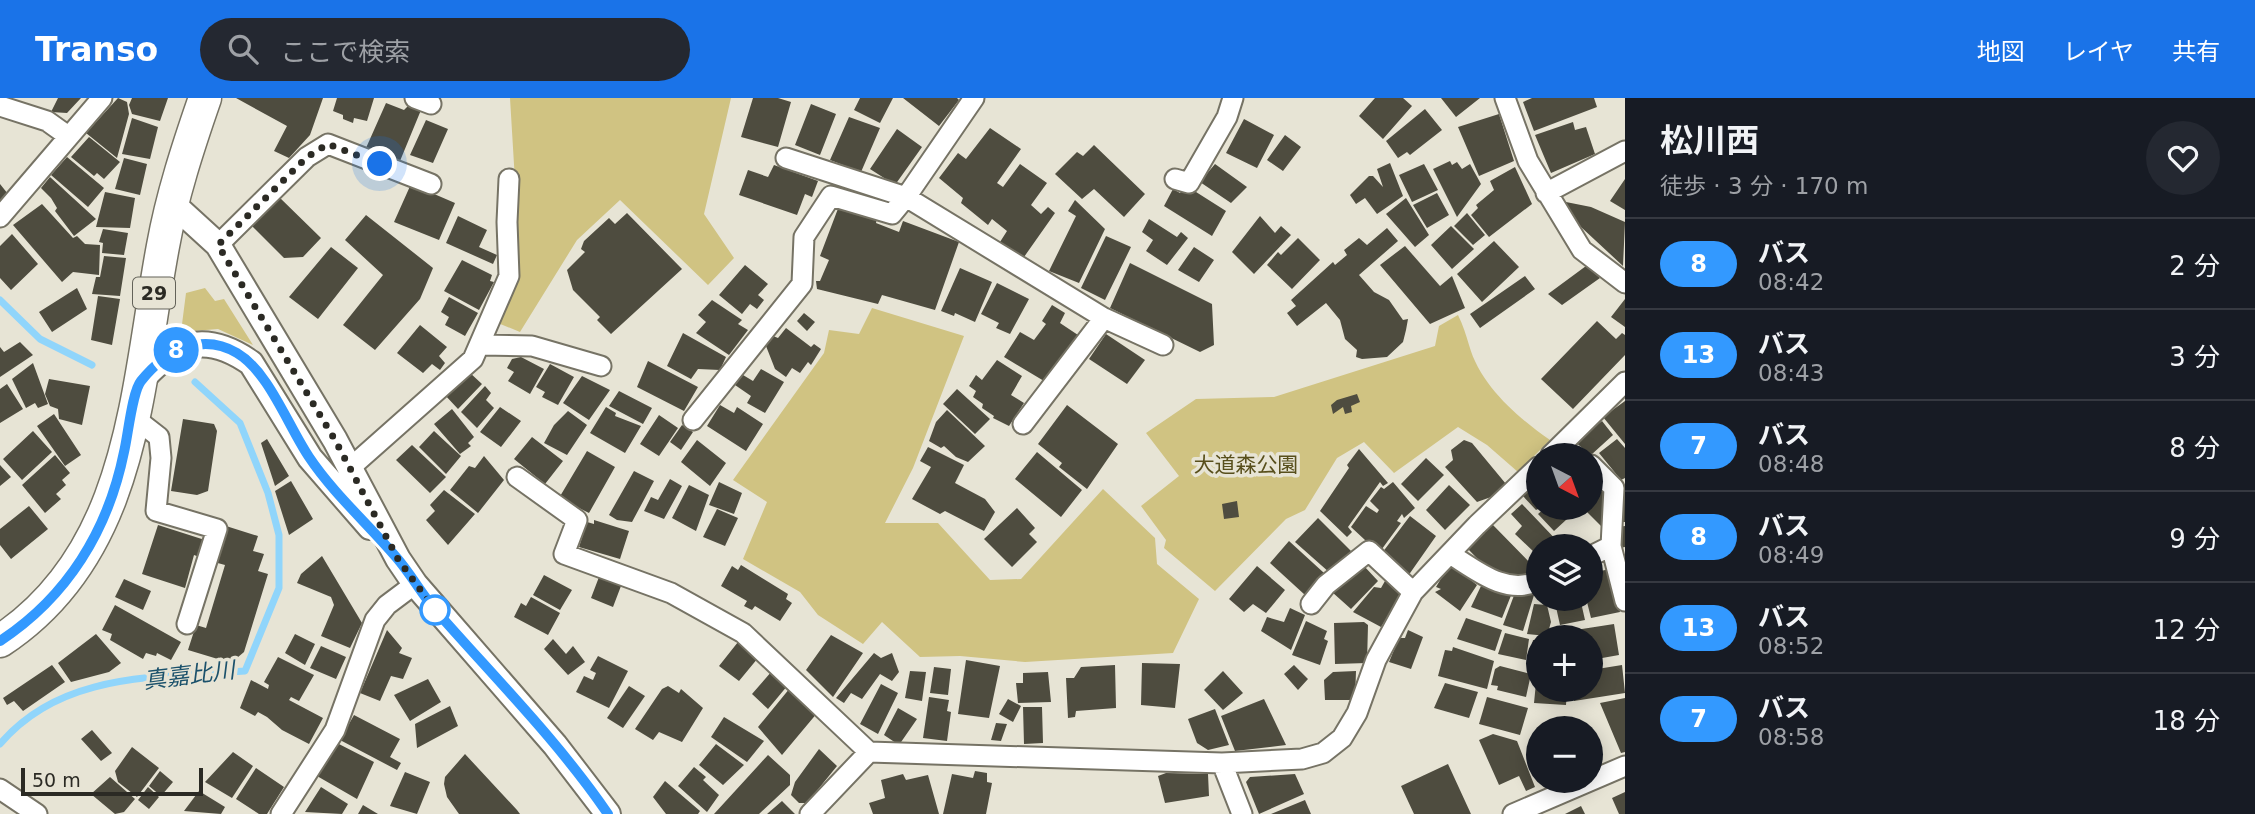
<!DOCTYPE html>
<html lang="ja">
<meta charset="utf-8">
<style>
body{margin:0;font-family:"DejaVu Sans","Noto Sans JP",sans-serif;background:#242831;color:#f1f3f6;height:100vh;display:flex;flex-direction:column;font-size:26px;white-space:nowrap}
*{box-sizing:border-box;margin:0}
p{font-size:23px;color:#9ea1a6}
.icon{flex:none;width:38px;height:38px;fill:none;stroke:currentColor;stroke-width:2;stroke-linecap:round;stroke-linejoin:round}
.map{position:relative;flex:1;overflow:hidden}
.side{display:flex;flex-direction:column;background:#171b24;width:630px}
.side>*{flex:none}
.badge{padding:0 14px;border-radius:23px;font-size:24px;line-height:46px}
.needle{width:46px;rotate:139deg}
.buttons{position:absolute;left:1526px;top:345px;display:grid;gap:14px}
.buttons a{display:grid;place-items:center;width:77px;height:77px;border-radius:50%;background:#171b24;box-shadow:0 4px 18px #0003;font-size:35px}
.scale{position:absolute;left:21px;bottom:18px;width:182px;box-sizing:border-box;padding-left:7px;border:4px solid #2b2a24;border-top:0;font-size:19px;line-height:24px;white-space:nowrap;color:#2b2a24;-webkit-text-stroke:5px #e7e4d5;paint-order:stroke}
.you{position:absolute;width:35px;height:35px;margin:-18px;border:5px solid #fff;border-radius:50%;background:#1a73e8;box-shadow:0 0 0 10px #1a73e833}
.map>.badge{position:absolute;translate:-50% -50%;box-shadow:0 0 0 4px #fff}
.round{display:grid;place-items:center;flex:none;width:74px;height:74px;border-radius:37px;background:#242831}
.head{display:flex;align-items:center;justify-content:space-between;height:119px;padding:0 35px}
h1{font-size:33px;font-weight:700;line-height:52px}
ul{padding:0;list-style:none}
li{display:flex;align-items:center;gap:21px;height:91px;padding:0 35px;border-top:2px solid #363941}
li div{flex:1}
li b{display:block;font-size:26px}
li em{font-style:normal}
li .badge{min-width:77px;font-weight:700;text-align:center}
header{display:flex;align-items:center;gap:42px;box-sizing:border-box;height:98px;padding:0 35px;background:#1a73e8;color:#fff}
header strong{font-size:33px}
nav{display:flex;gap:38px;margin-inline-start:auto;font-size:24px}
.search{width:490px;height:63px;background:#242831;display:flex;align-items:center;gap:18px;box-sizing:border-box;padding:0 24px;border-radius:38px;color:#9ea1a6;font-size:26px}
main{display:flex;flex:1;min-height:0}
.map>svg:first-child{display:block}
.green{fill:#d0c382}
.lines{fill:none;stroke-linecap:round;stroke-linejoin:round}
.stream{stroke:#90d5fb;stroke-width:7}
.building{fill:#4e4c3f}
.minor-casing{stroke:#767365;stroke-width:23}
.tertiary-casing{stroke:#767365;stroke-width:28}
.primary-casing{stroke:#767365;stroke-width:35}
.minor{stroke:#fff;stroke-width:19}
.tertiary{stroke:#fff;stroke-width:24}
.primary{stroke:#fff;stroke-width:32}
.line-casing{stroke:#fff;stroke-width:16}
.line{stroke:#39f;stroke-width:10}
.walk{stroke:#2b2a24;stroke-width:7;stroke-dasharray:0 12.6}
.stop-dot{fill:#fff;stroke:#39f;stroke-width:3.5}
.labels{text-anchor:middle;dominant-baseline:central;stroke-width:7;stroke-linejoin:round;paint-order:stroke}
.shield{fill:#e7e4d5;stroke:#636259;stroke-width:2}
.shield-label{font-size:19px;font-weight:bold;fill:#2b2a24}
.park-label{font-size:21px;fill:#584f1c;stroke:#e7e4d5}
.water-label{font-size:23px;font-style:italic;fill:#1b516b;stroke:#e7e4d5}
</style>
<header>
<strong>Transo</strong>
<div class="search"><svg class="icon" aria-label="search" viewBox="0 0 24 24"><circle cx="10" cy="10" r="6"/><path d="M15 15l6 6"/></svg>ここで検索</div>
<nav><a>地図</a><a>レイヤ</a><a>共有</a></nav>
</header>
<main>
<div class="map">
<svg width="1625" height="716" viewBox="0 0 1625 716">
<rect width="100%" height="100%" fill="#e7e4d5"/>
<path class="green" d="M510,0H731L704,116L734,160L708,187L620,102L577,142L520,234L493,223L515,83Z
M205,190L215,203L224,201L253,247L218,231L181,234L186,195Z
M872,210L964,238L913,370L885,425H938L990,482L1021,481L1103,391L1155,440L1157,466L1199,501L1173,555L1025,564L960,558L920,559L882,524L863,546L818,517L800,494L743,461L767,404L733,382L824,255L829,232L859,236Z
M1458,217C1463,227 1466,237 1469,247C1480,287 1518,320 1550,342L1518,374L1487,347L1458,329L1394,375L1364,344L1337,360L1305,412L1286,421L1215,493L1164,450L1166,442L1141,408L1179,378L1146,335L1196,301L1274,299L1435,248L1439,228Z"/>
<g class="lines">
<path class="stream" d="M0,202L40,241L92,267
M0,646C62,573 158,580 245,573L279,490V437L268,395L240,325L195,284"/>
</g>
<path class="building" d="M58,0H81L67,15L51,14Z
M118,0L127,4L129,16L117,60L86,35Z
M132,0H168L160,23L132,16L129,7Z
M236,0H323L310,37L289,60L274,53L287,28Z
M337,0H374L367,23L354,20L353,25L343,21V17L333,13Z
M753,0H778L791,4L778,49L741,39Z
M860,0H893L880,25L854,12Z
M903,0H957L959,2L939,28Z
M1375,0H1403L1412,8L1383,41L1359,18Z
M1441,0H1480L1456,19Z
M1532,0H1594L1597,9L1534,33L1523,4Z
M386,5L404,12L408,8L421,12L400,63L366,50Z
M811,6L836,16L820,57L795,47Z
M1425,11L1442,32L1410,57L1407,54L1398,60L1386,43Z
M1499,16L1514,63L1479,78L1458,29Z
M849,19L880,30L861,74L830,62Z
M132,20L158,29L150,61L122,56Z
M1244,21L1274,37L1257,70L1226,55Z
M426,22L448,31L433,65L410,57Z
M1573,24L1575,32L1586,29L1595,56L1551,75L1535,37Z
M990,30L1021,51L997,85L1003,89L1020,66L1047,85L1031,107L1041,116L1048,109L1055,115L1024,159L1000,144L1007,133L992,121L988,127L961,105L963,100L939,80L958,55L966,61Z
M897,31L922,49L895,87L870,71Z
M1285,37L1301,49L1283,73L1267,62Z
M89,39L120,64L104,81L97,75L94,78L71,59Z
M1094,47L1145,96L1124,119L1094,91L1082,101L1055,76L1077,54L1083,58Z
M67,59L104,90L88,109L51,77Z
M124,60L147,66L140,97L115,91Z
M1450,63L1452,67L1457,64L1462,71L1470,66L1481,86L1457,119L1433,71Z
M1390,65L1403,98L1377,116L1365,100L1356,106L1350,97L1369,78H1373L1383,89L1377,71Z
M1215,66L1247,89L1231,105L1200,84Z
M1424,66L1438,92L1412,104L1399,77Z
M774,67L818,83L812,99L805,96L797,117L739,97L748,72L768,79Z
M1515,69L1532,106L1489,139L1471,117L1478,110L1476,107L1494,92L1490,83Z
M50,79L96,121L74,138L55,113L57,110L51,100L41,90Z
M1625,81V112L1610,103Z
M0,86L8,96L0,103Z
M411,86L455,105L439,142L394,124Z
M1185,87L1226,113L1212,138L1164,108L1173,91L1180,95Z
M105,94L135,100L130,130L96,129Z
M1437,95L1449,117L1427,130L1413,107Z
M277,97L321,140L303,159L284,160L249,125Z
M1406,100L1429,137L1415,149L1386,116Z
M1075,102L1105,131L1079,185L1049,173L1076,118L1068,113Z
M1566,104L1591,109L1625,124L1623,168L1581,129L1561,106Z
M42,106L73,140L77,138L85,146L100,147L99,177L73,174L62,184L13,127Z
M839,108L877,120L876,125L899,134L903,123L959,144L935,212L882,197L878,206L817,191L816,183H820L829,162L820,158Z
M627,115L682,171L611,236L597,222L600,219L573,192L567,172L585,154L581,151L584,143L609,120L615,126Z
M1467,115L1485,137L1473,147L1454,128Z
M366,117L433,170L420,201L375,252L343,227L383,177L345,142Z
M458,118L487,132L479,149L497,157L493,166L446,145Z
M1260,118L1275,135L1281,128L1291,137L1254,176L1232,154Z
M1149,121L1177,139L1181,134L1188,140L1167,167L1146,153L1153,142L1142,134Z
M1451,128L1474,151L1452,171L1431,147Z
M1387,130L1398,143L1359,177L1374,194L1389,202L1403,222L1408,221L1406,232L1403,244L1387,259L1362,261L1356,259L1357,252L1345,241L1340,222L1326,205L1297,228L1287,215L1296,208L1291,202L1333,164L1335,167L1347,157L1344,152L1359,140L1367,147Z
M103,131L128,135L124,157L102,155L103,145L99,144Z
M12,136L38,166L11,192L0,180V148Z
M1106,138L1131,149L1105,202L1081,190Z
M1298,140L1320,162L1292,191L1267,167L1278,154L1281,157Z
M1494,143L1519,169L1482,204L1457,176Z
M1405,148L1440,188L1452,178L1465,210L1430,226L1380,167Z
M331,149L358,170L318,221L289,199Z
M1194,149L1214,162L1199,184L1178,172Z
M104,158L126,160L120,198L92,196L96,179H100Z
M462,162L492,177L490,183L494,184L479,212L444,193Z
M1130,165L1212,206L1214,247L1200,254L1110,210Z
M745,167L768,186L758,197L764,202L757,211L750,206L742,216L719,197Z
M1586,168L1600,180L1562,207L1548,196Z
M960,170L992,184L975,224L955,215L954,218L941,213Z
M1525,178L1535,191L1480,230L1470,216Z
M997,185L1029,201L1010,236L996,230L999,225L981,216Z
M77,190L87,211L52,234L39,214Z
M98,198L120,201L112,247L91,242Z
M449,199L478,215L465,238L445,227L449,219L441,214Z
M1625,201V229L1611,219Z
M712,202L742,222L738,226L748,232L729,257L696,235L706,224L698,217Z
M1052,207L1065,215L1060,225L1078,237L1044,283L1004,259L1020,234L1034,242L1046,226L1042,223Z
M804,215L815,224L807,233L797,223Z
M1597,223L1616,241L1622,235L1625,237V257L1573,311L1541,281Z
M420,227L447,249L439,258L445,265L440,272L432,266L423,275L397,255Z
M786,230L811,249L814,246L821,251L811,267L808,264L800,275L792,270L786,279L775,271L766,248L773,238L778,240Z
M683,235L726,259L720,272L698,271L691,281L667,268Z
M1106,236L1145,262L1127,286L1089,261Z
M20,244L33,257L0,279V249L4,254Z
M521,259L544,271L530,296L508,283L514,274L507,270L512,261Z
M997,262L1022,278L1011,297L1024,305L1009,328L993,320L994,318L982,310L983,306L973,299L976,293L969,288L976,277L982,282Z
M648,263L698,289L684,313L637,289Z
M33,265L48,306L38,310L35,305L26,310L12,281Z
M550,266L574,279L558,307L542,299L545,294L536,289Z
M761,271L784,284L765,315L747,305L751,298L735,287L743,277L753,283Z
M469,274L482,286L458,311L444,296Z
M582,278L610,292L589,322L563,305Z
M49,281L90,288L82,327L59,321L58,311L50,308L45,296Z
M7,286L23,311L0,325V291Z
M485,288L491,295L486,302L494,310L477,330L461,314Z
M957,291L990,321L975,336L943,306Z
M619,293L652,310L643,326L609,308Z
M1357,296L1360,304L1351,308L1352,314L1345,316L1343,309L1333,316L1331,307L1337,302Z
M1625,303V346L1603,319Z
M720,307L734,315L737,309L763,326L746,353L707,328Z
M1067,307L1118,346L1087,391L1059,369L1062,365L1038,346Z
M500,309L521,323L501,349L480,334Z
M606,309L616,315L615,318L641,328L625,355L590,335Z
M452,311L474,339L468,345L471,348L460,356L434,326Z
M947,312L985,348L968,364L956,359L944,348L941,350L929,343L936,324Z
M568,313L587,327L567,357L544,345L554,327Z
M54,316L81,357L65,368L37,328Z
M659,317L678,330L659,358L640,346Z
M183,321L214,326L217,333L208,393L197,397L171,393Z
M1602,323L1613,337L1591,357L1575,344Z
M682,327L693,334L681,352L670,344Z
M33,333L52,354L22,382L3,361Z
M434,333L461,358L446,376L419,349Z
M532,339L563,363L545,386L514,361Z
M267,341L289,378L275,388L261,345Z
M1617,341L1625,350V380L1621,382L1599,355Z
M697,342L726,365L710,388L681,364Z
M1464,342L1472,345L1506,386L1491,399L1477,404L1445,369L1453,362L1451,352Z
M412,347L446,379L430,395L396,362Z
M928,349L964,367L955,385L985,401L995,414L984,433L945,413L940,416L912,401L931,369L920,363Z
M1359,351L1388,385L1383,388L1380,384L1348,429L1352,434L1347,439L1320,413L1349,370L1347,367Z
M587,353L615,369L589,415L559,400Z
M1037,354L1082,392L1061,419L1015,381Z
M55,357L70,375L62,382L66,387L56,396L61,401L45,415L22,387Z
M484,358L504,382L478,415L450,392L469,368L475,370Z
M1426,360L1444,377L1418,403L1401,386Z
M0,367L11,379L0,388Z
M634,373L654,383L632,424L617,422L609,417Z
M670,381L682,388L664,421L644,413L651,399L658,402Z
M1538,382V411L1536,412L1522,397Z
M291,383L313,421L289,437L275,393Z
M719,384L742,395L734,416L709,407Z
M1393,384L1415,410L1404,420L1402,416L1397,423L1401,425L1379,455L1351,429L1366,408L1377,415L1379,412L1370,403L1381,389L1384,391Z
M689,387L709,397L696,433L672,420Z
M1449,387L1470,407L1445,432L1426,412Z
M1603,390L1611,412L1610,421L1602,429L1583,410H1591V401Z
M444,392L475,416L448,447L426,422L435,413L430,407Z
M1622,399H1625V424H1621Z
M1237,403L1239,419L1224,421L1222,406Z
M1522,406L1562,448H1538V468L1530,459L1535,455L1515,436L1522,428L1511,416Z
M29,408L48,431L11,461L0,447V431Z
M1017,410L1035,430L1029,436L1037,444L1012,469L984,441Z
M1545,410H1579L1554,433L1538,416Z
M717,411L738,420L725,448L703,439Z
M1410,418L1436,438L1408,478L1382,455Z
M1318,420L1351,453L1330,475L1295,444Z
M594,422L629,433L620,461L579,449L587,424L594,426Z
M1492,426L1536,471L1521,484H1500L1468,451Z
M158,427L208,443L202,460L194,457L185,490L142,476Z
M226,428L258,438L253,453L264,456L258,473L268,476L244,554L231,565L188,552L196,527L206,530L225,467L214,464Z
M1625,428V449L1620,450L1617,429Z
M1289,443L1324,475L1305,497L1270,465Z
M322,458L362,525L350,550L321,538L334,507L331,499L297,485L301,476Z
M741,467L788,496L786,501L792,505L780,523L755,508L752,512L744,508L747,503L721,488L732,468L738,472Z
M1257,468L1285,492L1266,515L1253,506L1244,514L1229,501Z
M1364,468L1378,483L1351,511L1332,494Z
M1453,468L1469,476L1467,479L1477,487L1460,513L1435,494L1441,491L1436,489L1445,474Z
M1610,471L1620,514L1591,520L1586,500H1591V475Z
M544,477L572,492L560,512L533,497Z
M599,479L621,488L613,509L591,500Z
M124,481L151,493L143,512L115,499Z
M1385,483L1403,495L1381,529L1353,514L1374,489L1381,490Z
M1481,488L1512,495L1502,520L1471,509Z
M1516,492L1534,497L1523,533L1503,527Z
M531,499L560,515L548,537L514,519L521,505L526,508Z
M1554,500H1580L1585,522L1560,527Z
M1534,506L1547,507L1551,524L1547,538L1527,536Z
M115,507L181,544L171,562L157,555L156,558L146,555L143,561L110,542L112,536L102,532Z
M1290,510L1305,517L1291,552L1261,533L1267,519L1284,524Z
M1466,520L1502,532L1495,553L1457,541Z
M1306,523L1327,533L1324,541L1328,543L1320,567L1292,557Z
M1364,524L1368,527L1367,565L1335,566L1334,525Z
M1614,526L1619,557L1591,562V539H1569V533Z
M387,532L402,550L399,555L412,560L403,581L391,578L380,603L360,595Z
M1408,532L1423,539L1411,571L1389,564L1399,540H1405Z
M1505,535L1529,541L1526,562L1498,556Z
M96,536L121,565L109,574L71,584L58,565Z
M295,536L315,546L305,567L285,555Z
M831,537L863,555L833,599L806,572Z
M553,541L566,556L573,548L585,564L568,577L544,551Z
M1533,542H1538V565L1529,563Z
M738,544L758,560L739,583L719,568Z
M321,548L346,559L336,581L310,570Z
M1453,549L1494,563L1487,591L1438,578L1445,552L1452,553Z
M874,555L881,560L892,555L899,574L892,583L880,576L862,601L851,595L844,605L836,600Z
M598,558L628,573L609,610L576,594L584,578L593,582L596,575L590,572Z
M278,559L314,577L299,603L291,599L289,602L323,620L309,646L282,632L267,619L258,614L255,618L240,610L251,582L268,591L269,587L264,584Z
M966,562L1000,568L989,620L958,616Z
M1142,565L1180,566L1175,610L1141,607Z
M52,567L65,584L23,613L14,603L7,607L3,600Z
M1115,567L1116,610L1076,613L1075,619L1068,620L1066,580H1074L1081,569Z
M1294,567L1308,581L1298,592L1284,576Z
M1622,567L1625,595L1574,603L1572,592H1591V572Z
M1500,568L1531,576L1526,599L1497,592L1498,588L1491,587L1495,571Z
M934,569L951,571L948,597L930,595Z
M772,573L788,587L768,611L752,596Z
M910,573L926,574L922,603L905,600Z
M1223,573L1243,595L1223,612L1204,592Z
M1356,573L1355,602H1325L1324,582L1333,574Z
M1048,574L1051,604L1018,605L1016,585H1023V575Z
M1537,575L1538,592H1567L1566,607L1534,605Z
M428,581L441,604L410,623L394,597Z
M1445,585L1478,594L1469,620L1434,610Z
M881,586L898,595L878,636L860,626Z
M629,588L645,598L623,630L607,620Z
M668,588L679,595L681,591L703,610L682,644L659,634L653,642L635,631L662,591Z
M790,590L818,614L782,657L758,629Z
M929,599L949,602L947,613L951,614L947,643L923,640Z
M1487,599L1528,610L1520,637L1479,626Z
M1625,600V654L1621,655L1600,605Z
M1008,601L1021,608L1013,624L999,616Z
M1264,601L1286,647L1235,653L1221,618Z
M450,608L458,628L417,650L415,626Z
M1023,609H1042L1043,645L1024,646Z
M898,610L917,621L899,647L884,637Z
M1215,611L1229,647L1208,652L1197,645L1188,621Z
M354,617L400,641L390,659L401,665L397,672L340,642Z
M724,619L764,643L747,664L711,639Z
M996,625L1007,626L1001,643L991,642Z
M92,632L112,655L101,663L81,641Z
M1493,636L1517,643L1535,689L1526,693L1519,678L1499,687L1479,642Z
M335,644L374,664L357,701L317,678Z
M716,646L744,667L723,687L699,667Z
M132,649L159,670L137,699L118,684L115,673Z
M819,651L837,668L807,705H799L791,697L795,684Z
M233,654L253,668L232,700L205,684Z
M465,656L517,712L520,716H459L447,699L444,686L445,679Z
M768,657L790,677V687L759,716H714Z
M1448,666L1471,716H1414L1401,688Z
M694,669L706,679L703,682L719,697L707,714L678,688Z
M256,670L284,689L267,716H259L236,701Z
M160,673L173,684L161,698L149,688Z
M975,673L987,675V684L992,685L986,716H943L952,676L973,680Z
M405,674L430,684L417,716L390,708Z
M1166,675L1208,676L1209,698L1165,705L1158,678Z
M903,676L906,682L928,677L939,716H873L869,705L885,700L881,682Z
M1295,676L1304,696L1259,716L1246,684L1250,679Z
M110,679L135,701L124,714L115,716L91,696Z
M665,683L700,713L698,716H666L653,699Z
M148,689L159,699L149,711L138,702Z
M321,689L348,706L342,716L305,714Z
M199,693L225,709L221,716L184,713Z
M1625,694V716H1619L1612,700Z
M1305,702L1311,716H1271Z
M782,703L795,716H767Z
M363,707L378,716H358Z
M1581,708L1585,716H1565Z"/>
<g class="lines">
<defs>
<path id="minor" d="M415,0L431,6
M974,0L906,99L1104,220L1163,247
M1505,0L1528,63L1582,152L1625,185
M0,8L47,23L68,38
M1175,81L1189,85L1227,19L1233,0
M1546,95L1625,53
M0,119L102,0
M218,147L307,59L328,46L431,86
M481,247L532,248L601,268
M132,318L159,339L161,360L156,413L217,431L187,526
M693,322L802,186L804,139L831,98L892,116L906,99L786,60
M1023,326L1104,220
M1551,357L1625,284
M1591,367L1614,390L1611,448L1625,503
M350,370L473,261L509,178L507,124L509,81
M517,379L577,422L564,456L671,495L743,535L869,654
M1450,456C1476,472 1506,498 1538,483
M1591,458L1611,448
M1311,506L1326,487L1369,453L1413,494
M1222,665L1242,716
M0,691L37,716
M281,716L335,632L375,522L387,507L415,486
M810,716L869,654L1222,665L1302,661L1323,655L1342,640L1357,615L1376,562L1413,494L1477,427L1538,369
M1513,716L1625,668"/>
<path id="tertiary" d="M172,105L218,147L335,342L398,461L415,486L555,647L608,716
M138,286C173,245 204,232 251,265L310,360L370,429"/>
<path id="primary" d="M0,543C134,455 136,292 163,148C172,98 188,49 205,0"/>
</defs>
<use href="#minor" class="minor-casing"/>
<use href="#tertiary" class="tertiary-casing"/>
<use href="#primary" class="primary-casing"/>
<use href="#minor" class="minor"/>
<use href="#tertiary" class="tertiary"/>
<use href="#primary" class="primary"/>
</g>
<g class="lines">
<defs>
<path id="line" d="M0,543C67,499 108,433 124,354C128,338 132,294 141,283C165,253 201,234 237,255C269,274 288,328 309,359C333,395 368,426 396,459C411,476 422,497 437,514C495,580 558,643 608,716"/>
</defs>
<use href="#line" class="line-casing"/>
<use href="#line" class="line"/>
<path class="walk" d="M380,66L328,46L307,59L218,147L335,342L398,461L435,512"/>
</g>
<circle class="stop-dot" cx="435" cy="512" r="14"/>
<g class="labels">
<rect class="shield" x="133" y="179.5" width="42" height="31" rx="5"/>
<g class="shield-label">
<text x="154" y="195">29</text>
</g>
<g class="park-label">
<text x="1246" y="367">大道森公園</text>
</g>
<g class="water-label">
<text transform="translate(189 577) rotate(-7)">真嘉比川</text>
</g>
</g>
</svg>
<div class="buttons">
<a><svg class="needle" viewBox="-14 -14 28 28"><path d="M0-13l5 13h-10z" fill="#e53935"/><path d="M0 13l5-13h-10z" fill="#9ea1a6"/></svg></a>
<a><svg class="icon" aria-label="layers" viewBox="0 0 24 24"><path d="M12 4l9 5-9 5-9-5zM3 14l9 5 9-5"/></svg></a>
<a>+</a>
<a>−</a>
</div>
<div class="scale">50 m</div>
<div class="you" style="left:380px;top:66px"></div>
<b class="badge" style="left:176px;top:252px;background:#39f;color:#fff">8</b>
</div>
<section class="side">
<div class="head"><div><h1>松川西</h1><p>徒歩 · 3 分 · 170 m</p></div><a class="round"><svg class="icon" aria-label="heart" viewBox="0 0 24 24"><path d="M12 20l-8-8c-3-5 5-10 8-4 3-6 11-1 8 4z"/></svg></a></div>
<ul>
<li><span class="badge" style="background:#39f;color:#fff">8</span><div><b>バス</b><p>08:42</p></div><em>2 分</em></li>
<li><span class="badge" style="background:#39f;color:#fff">13</span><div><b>バス</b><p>08:43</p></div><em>3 分</em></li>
<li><span class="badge" style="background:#39f;color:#fff">7</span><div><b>バス</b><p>08:48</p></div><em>8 分</em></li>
<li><span class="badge" style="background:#39f;color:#fff">8</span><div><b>バス</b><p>08:49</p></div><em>9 分</em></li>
<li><span class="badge" style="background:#39f;color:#fff">13</span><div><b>バス</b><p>08:52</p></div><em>12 分</em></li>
<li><span class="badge" style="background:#39f;color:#fff">7</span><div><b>バス</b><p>08:58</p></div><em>18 分</em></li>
</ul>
</section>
</main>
